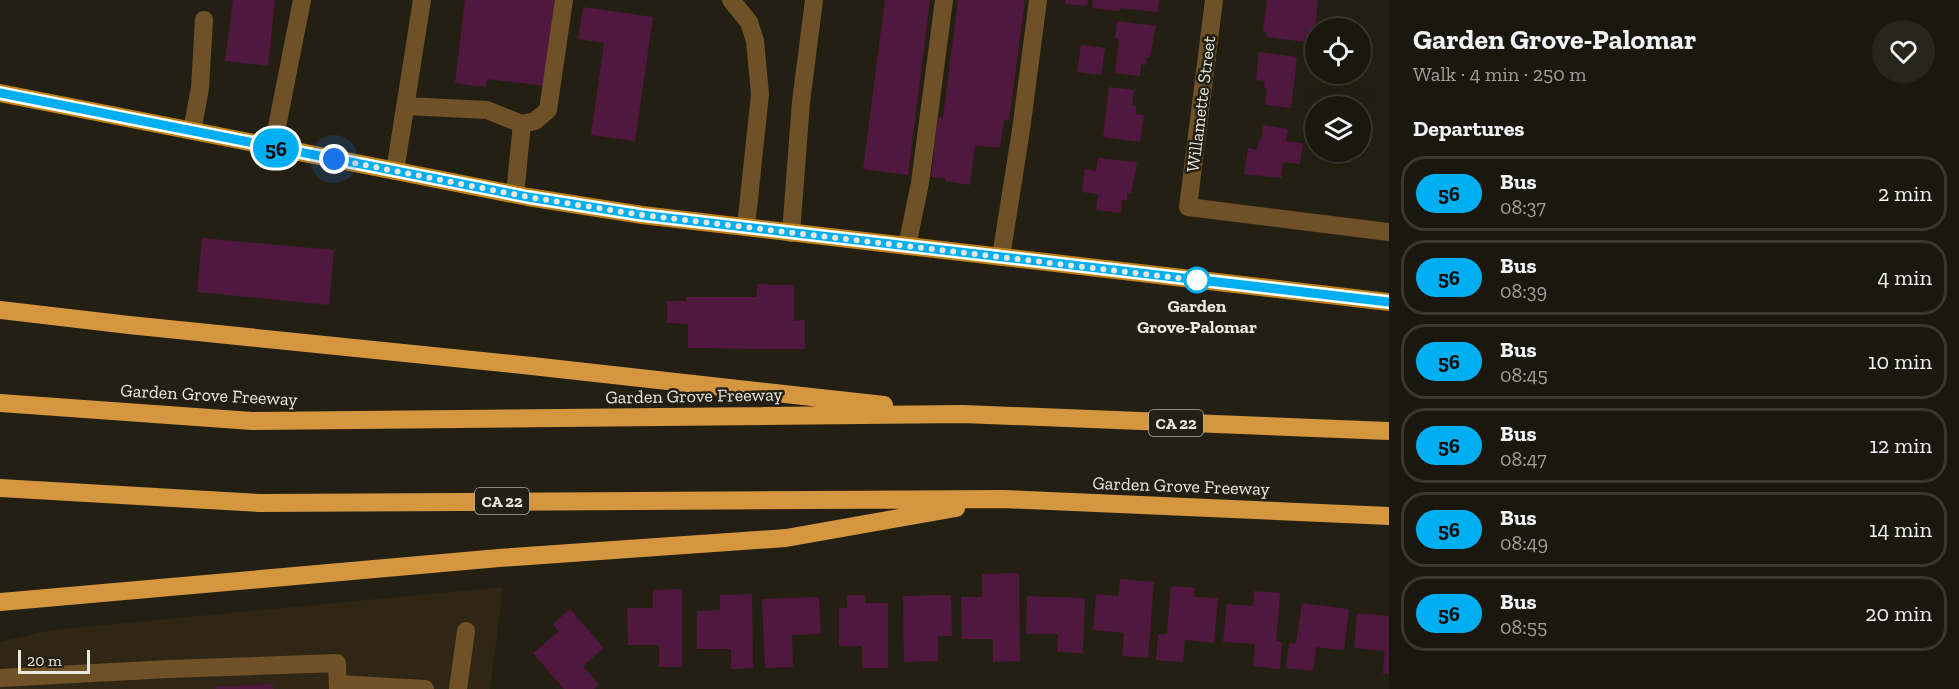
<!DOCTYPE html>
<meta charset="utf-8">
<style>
body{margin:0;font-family:"Zilla Slab",serif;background:#27251c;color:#f1f3f6;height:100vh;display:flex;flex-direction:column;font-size:22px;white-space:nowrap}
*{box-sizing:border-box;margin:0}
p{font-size:20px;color:#9fa09e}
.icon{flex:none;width:33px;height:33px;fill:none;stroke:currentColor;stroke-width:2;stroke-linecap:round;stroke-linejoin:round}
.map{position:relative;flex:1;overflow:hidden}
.sheet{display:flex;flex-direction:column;background:#1a180e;width:570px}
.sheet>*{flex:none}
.badge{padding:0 12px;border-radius:20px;font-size:21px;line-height:39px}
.controls{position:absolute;left:1305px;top:18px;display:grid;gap:12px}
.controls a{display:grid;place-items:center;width:66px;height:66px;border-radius:50%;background:#1a180e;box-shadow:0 6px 24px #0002,0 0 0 2px #38372e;font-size:30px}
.scale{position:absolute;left:18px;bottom:15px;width:72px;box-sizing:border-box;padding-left:6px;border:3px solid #e9e8df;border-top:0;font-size:16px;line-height:21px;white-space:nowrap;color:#e9e8df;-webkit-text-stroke:4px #232013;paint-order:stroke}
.you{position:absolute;width:30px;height:30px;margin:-15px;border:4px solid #fff;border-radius:50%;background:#1a73e8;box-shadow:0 0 0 9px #1a73e833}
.map>.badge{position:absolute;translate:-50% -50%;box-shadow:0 0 0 3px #fff}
h2{padding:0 24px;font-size:22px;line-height:54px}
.round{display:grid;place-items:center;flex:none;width:63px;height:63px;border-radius:32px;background:#27251c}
.headline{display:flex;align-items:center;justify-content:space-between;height:102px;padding:0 24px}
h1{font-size:28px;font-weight:700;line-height:45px}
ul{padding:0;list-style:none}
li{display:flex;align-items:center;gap:18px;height:75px;margin:0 12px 9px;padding:0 12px;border:3px solid #38372e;border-radius:24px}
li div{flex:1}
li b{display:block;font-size:22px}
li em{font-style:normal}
li .badge{min-width:66px;font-weight:700;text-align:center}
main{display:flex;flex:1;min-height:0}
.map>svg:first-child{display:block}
.commercial{fill:#2f2616}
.building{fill:#50183f}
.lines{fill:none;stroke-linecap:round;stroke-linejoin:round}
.minor{stroke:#6f5127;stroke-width:18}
.major{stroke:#bf7f11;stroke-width:18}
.highway{stroke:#d4963f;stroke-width:18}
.line-casing{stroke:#fff;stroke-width:14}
.line{stroke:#00aff2;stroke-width:9}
.walk{stroke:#e9e8df;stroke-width:6;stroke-dasharray:0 10.8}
.stop-dot{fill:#fff;stroke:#00aff2;stroke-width:3}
.labels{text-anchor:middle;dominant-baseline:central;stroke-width:5;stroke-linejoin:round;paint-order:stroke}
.shield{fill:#232013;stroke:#aeaca2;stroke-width:1.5}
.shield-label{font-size:16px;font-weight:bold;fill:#e9e8df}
.street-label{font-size:18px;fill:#e9e8df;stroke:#232013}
.stop-label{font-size:18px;font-weight:bold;fill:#e9e8df;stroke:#232013}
</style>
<main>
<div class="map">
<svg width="1389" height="689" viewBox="0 0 1389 689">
<rect width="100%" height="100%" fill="#232013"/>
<path class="commercial" d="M503,587L490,689H0V642L51,630Z"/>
<path class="building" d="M233,0H275L268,66L225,61Z
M465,0H556L546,86L487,79L486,87L455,83Z
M885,0H930L908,175L863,169Z
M958,0H1025L1009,121L1004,120L1000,148L975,145L970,185L945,181V178L931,177L938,117L943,118Z
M1065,0H1088L1087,6L1065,4Z
M1093,0H1159L1157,12L1120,8V11L1092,8Z
M1267,0H1318L1314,43L1266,37L1267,32L1263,31Z
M583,7L653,17L635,141L591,135L604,43L578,39Z
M1117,21L1156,26L1150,57H1147L1146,65L1141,64L1140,76L1115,73L1119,39L1115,38Z
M1081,45L1105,48L1101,75L1077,72Z
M1259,52L1297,57L1291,108L1265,105L1267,88H1264L1265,81L1256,80Z
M1109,87L1134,90L1132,106H1136V114L1144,115L1140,142L1103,137Z
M1263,125L1288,129L1286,141L1303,143L1300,164L1283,162L1281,178L1244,174L1248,148L1257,150L1259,140H1261Z
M1098,158L1137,162L1131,194L1127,193V200H1122L1121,213L1096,210L1098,194L1082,192L1085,169L1096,171Z
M202,238L334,250L329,305L197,292Z
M757,284L794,285V321L805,320V349L688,348V324L667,323V301H686V297H757Z
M1019,573L1020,661L993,662V639H962L961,597H982V574Z
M1120,579L1154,582L1148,658L1122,656L1124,633L1093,630L1096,594L1119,596Z
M1171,586L1195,588L1194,597L1218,598L1214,643L1185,640L1183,662L1156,660L1158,634H1167Z
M682,589V667H659V645H628L627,608H653V590Z
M1254,591L1280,593L1276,641L1282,642L1280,669L1253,666L1255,644L1223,642L1227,604L1253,606Z
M752,594L753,668L731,669V649H697V611L720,610V595Z
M847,595H865V603H888V668H862V646H839V608H847Z
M951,595L952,636H938V661L904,662L903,596Z
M1027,596L1085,598L1083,653L1057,652L1058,634H1026Z
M819,597L821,634L792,635L793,667L765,668L762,599Z
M1302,603L1349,609L1344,650L1316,647L1313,671L1286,668L1289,643L1296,644Z
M570,609L604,648L583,666L599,685L594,689H564L533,653L559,631L553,624Z
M1357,613L1389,616V674H1383L1385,651L1354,648Z
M273,684V689H216V687Z"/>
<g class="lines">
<path class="minor" d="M731,0L749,22L755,41L760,94L746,227
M1214,0L1188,207L1389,232
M405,106L487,110L522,124L535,121L548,110L564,0
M192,131L200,88L204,20
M273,147L302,0
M395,171L422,0
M515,194L522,124
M791,233L801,102L814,0
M907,246L920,183L944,0
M1001,257L1021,130L1038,0
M0,678L169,669L337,663L338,689
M338,684L425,689
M458,689L466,631"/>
<path class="major" d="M0,93L528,197L642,215L1389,302"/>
<path class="highway" d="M0,310L129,325L532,366L884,405
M0,403L252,421L963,414L1389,431
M0,488L259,503L1004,499L1389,516
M0,602L499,558L786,538L956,508"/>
</g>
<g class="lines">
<defs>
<path id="line" d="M0,93L528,197L642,215L1389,302"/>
</defs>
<use href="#line" class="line-casing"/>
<use href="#line" class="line"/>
<path class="walk" d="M334,159L528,197L642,215L1204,281L1197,280"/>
</g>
<circle class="stop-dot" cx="1197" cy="280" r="12"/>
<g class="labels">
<g class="shield">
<rect x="1149" y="410" width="54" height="26" rx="4.5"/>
<rect x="475" y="488" width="54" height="26" rx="4.5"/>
</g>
<g class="shield-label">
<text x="1176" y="423">CA 22</text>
<text x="502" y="501">CA 22</text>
</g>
<g class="street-label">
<text transform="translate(1201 104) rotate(-83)">Willamette Street</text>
<text transform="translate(209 395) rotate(3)">Garden Grove Freeway</text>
<text transform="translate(694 396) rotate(-1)">Garden Grove Freeway</text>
<text transform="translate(1181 486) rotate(2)">Garden Grove Freeway</text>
</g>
<g class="stop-label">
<text x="1197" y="306">Garden<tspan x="1197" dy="21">Grove-Palomar</tspan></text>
</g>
</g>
</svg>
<div class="controls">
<a><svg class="icon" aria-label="locate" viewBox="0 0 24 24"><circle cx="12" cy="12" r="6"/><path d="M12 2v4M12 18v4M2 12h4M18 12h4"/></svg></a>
<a><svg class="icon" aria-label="layers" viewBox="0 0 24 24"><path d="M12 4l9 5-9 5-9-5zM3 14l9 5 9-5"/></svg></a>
</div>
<div class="scale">20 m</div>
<div class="you" style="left:334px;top:159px"></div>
<b class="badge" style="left:276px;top:148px;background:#00aff2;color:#111">56</b>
</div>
<section class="sheet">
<div class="headline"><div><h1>Garden Grove-Palomar</h1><p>Walk · 4 min · 250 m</p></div><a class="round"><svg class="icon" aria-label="heart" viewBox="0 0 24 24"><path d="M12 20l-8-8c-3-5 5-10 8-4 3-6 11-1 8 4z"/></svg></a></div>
<h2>Departures</h2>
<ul>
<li><span class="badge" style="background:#00aff2;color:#111">56</span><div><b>Bus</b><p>08:37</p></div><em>2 min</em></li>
<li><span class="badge" style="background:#00aff2;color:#111">56</span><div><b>Bus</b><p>08:39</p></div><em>4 min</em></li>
<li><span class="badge" style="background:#00aff2;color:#111">56</span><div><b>Bus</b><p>08:45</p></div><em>10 min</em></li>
<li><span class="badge" style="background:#00aff2;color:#111">56</span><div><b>Bus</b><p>08:47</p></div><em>12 min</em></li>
<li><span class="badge" style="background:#00aff2;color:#111">56</span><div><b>Bus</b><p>08:49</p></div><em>14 min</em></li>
<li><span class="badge" style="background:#00aff2;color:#111">56</span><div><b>Bus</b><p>08:55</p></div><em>20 min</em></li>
</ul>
</section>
</main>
